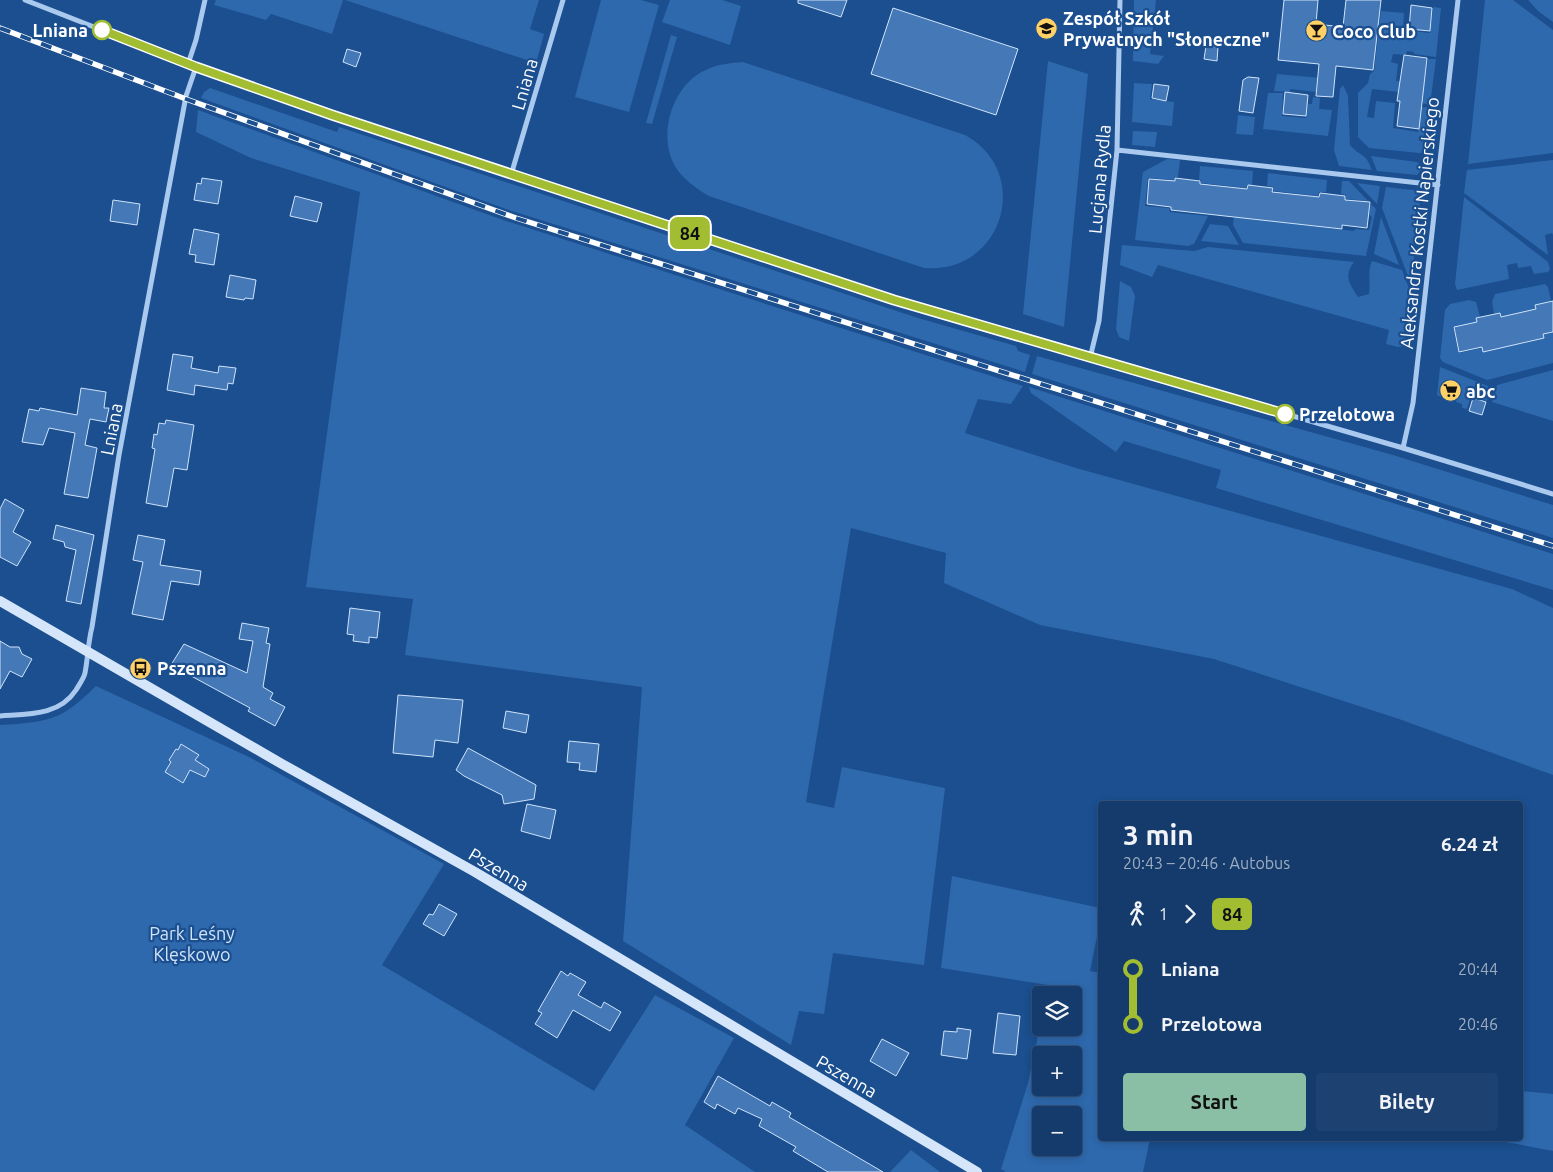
<!DOCTYPE html>
<html lang="pl">
<meta charset="utf-8">
<style>
body{margin:0;font-family:Ubuntu,sans-serif;background:#1d4271;color:#f1f3f6;height:100vh;display:flex;flex-direction:column;font-size:19px;white-space:nowrap}
*{box-sizing:border-box;margin:0}
p{font-size:16px;color:#9dadc1}
.icon{flex:none;width:28px;height:28px;fill:none;stroke:currentColor;stroke-width:2;stroke-linecap:round;stroke-linejoin:round}
.map{position:relative;flex:1;overflow:hidden}
.details{position:absolute;left:1098px;top:801px;width:425px;height:340px;display:flex;flex-direction:column;background:#143b6b;border-radius:5px;box-shadow:0 2px 8px #0003,0 0 0 1px #33557e}
.details>*{flex:none}
.badge{padding:0 10px;border-radius:8px;font-size:18px;line-height:32px}
.buttons{position:absolute;left:1032px;top:986px;display:grid;gap:10px}
.buttons a{display:grid;place-items:center;width:50px;height:50px;border-radius:5px;background:#143b6b;box-shadow:0 2px 8px #0003,0 0 0 1px #33557e;font-size:25px}
.map>.badge{position:absolute;translate:-50% -50%;box-shadow:0 0 0 2px #fff}
.legs{display:flex;align-items:center;gap:8px;height:55px;padding:0 25px;font-size:16px}
.legs p{margin-inline-start:auto}
.headline{display:flex;align-items:center;justify-content:space-between;height:85px;padding:0 25px}
h1{font-size:28px;font-weight:600;line-height:38px}
.action{display:flex;gap:10px;margin-top:auto;padding:10px 25px}
.action a{flex:1;height:58px;border-radius:5px;background:#8abfa5;color:#111;font-size:20px;font-weight:600;line-height:58px;text-align:center}
.action a+a{background:#1d4271;color:#f1f3f6}
ul{padding:0 25px;list-style:none}
li{display:flex;align-items:center;gap:18px;height:55px;font-size:19px}
li i{display:grid;place-items:center;width:8px;height:100%;margin:0 6px;background:currentColor}
li i::after{content:'';width:12px;height:12px;margin:-6px;border:4px solid;border-radius:50%;background:#143b6b}
li p{margin-inline-start:auto}
li:first-child i{background:linear-gradient(#0000 50%,currentColor 0)}
li:last-child i{background:linear-gradient(currentColor 50%,#0000 0)}
.map>svg:first-child{display:block}
.green{fill:#2e69ad;fill-rule:evenodd}
.building{fill:#4478b7;stroke:#cfe3fa}
.lines{fill:none;stroke-linecap:round;stroke-linejoin:round}
.street{stroke:#a9c9ee;stroke-width:5}
.secondary{stroke:#d6e6fa;stroke-width:10}
.rail-casing{stroke:#fff;stroke-width:5.5}
.rail{stroke:#1b4f8f;stroke-width:4;stroke-dasharray:11;stroke-linecap:butt}
.line-1-casing{stroke:#fff;stroke-width:11}
.line-1{stroke:#a2bd31;stroke-width:8}
.stop-1-dot{fill:#fff;stroke:#a2bd31;stroke-width:2.5}
.labels{text-anchor:middle;dominant-baseline:central;stroke-width:4.5;stroke-linejoin:round;paint-order:stroke}
.poi-label{font-size:18px;font-weight:bold;fill:#fff;stroke:#1b4f8f;text-anchor:start}
.stop-label{font-size:18px;font-weight:bold;fill:#fff;stroke:#1b4f8f;text-anchor:end}
.street-label{font-size:18px;fill:#fff;stroke:#1b4f8f}
.park-label{font-size:18px;fill:#cfe3fa;stroke:#1b4f8f}
</style>
<div class="map">
<svg width="1553" height="1172" viewBox="0 0 1553 1172">
<rect width="100%" height="100%" fill="#1b4f8f"/>
<path class="green" d="M216,0H343L332,34L271,14L266,20L214,5Z
M345,0H539L530,29L544,34L536,63Z
M601,0H641L659,5L629,112L575,97Z
M670,0H722L741,6L730,45L662,22Z
M1134,0H1156L1150,54L1164,56L1158,64L1133,61Z
M1485,0H1513L1553,30V153L1468,164Z
M1528,0H1553V22L1538,11Z
M1433,7L1441,8L1436,57L1414,54V52L1407,51L1406,55L1393,54L1391,62L1398,64L1396,81L1424,84L1428,59H1436L1430,105L1404,99L1398,102L1399,92L1372,89L1367,117L1374,118L1376,101L1395,103L1393,128L1418,132L1422,107L1430,108L1425,152L1419,153L1369,148L1358,137V93L1368,83L1370,74L1374,71L1381,11L1404,13L1403,30L1430,33Z
M671,35L677,37L652,124L646,123Z
M1048,61L1088,74L1064,327L1023,314Z
M743,62L965,135C1034,173 1002,275 924,268L709,196C699,190 687,182 679,172C655,142 670,85 706,70C717,64 731,63 743,62Z
M1277,74L1332,79L1335,84L1317,82L1316,92L1290,89V92L1274,91Z
M1134,83L1152,84L1150,99L1174,102L1172,126L1132,122Z
M1343,85L1348,96L1350,145C1361,158 1365,151 1372,170L1339,166L1334,150L1340,89Z
M210,88L337,132L339,127L918,318L1016,346L1018,351L1030,355L1025,372L506,209L201,98L204,92Z
M1268,93H1283L1282,116L1306,118L1308,104H1312L1313,97L1320,98L1319,109L1332,110L1328,136L1263,129Z
M198,110L503,220L1023,386L1011,404L978,399L965,433L1076,468L1512,589L1553,608V775L1399,719L1214,659L1040,625L944,583L946,553L851,528L806,802L834,808L842,767L945,788L924,965L833,953L824,1014L799,1011L791,1045L623,941L642,687L405,655L413,599L306,587L360,192L251,158L196,132Z
M1238,115L1255,117L1253,135L1236,134Z
M1133,131L1157,132L1155,147L1132,145Z
M1371,156L1417,162L1423,168L1417,175L1377,171Z
M1167,159L1180,160L1178,177H1174V180L1148,178L1145,206L1169,208L1170,212L1208,216L1194,244L1188,246L1135,240L1143,172Z
M1553,160V235L1552,233L1545,235L1548,255L1464,193L1467,170Z
M1200,166L1253,171L1252,185H1247L1246,188L1201,183V180H1199Z
M1268,173L1327,180L1326,192H1319L1318,196L1274,191V187L1267,186Z
M1342,181H1349L1368,201L1346,199V195L1341,194Z
M1357,183L1380,186L1377,204Z
M1386,187L1421,191L1411,284L1382,208Z
M1464,197L1548,262L1550,269L1548,272L1534,274L1531,266L1518,268L1517,263L1507,265L1509,279L1457,290L1455,284Z
M1371,204L1376,209L1366,256L1243,243L1233,225L1234,217L1354,231L1355,229L1369,230L1372,217L1369,214Z
M1381,217L1399,265L1374,254Z
M1210,224L1228,226L1239,245L1201,241Z
M1122,245L1194,251L1208,247L1354,262C1343,276 1350,284 1358,297L1369,294C1371,283 1367,272 1372,261L1402,270L1411,294L1405,346L1398,347L1386,344L1389,330L1158,265L1152,277L1120,265Z
M1120,281L1131,287L1135,296L1129,341L1119,337L1116,329Z
M1545,284L1548,287L1551,301L1535,305L1536,309L1502,317L1500,313L1494,314L1492,302L1495,294Z
M1469,300L1476,302L1480,317L1476,318V322L1453,327L1459,353L1482,348L1483,352L1508,346L1517,340L1518,344L1544,338V334L1553,333V363L1487,380L1443,362L1440,358L1445,310L1450,304Z
M1037,356L1393,455L1553,505V538L1032,374Z
M1440,367L1488,386L1487,401L1471,396L1467,409L1462,408V404L1456,402L1461,385L1447,381L1441,397L1437,395Z
M1553,370V421L1492,402L1497,385Z
M1029,387L1553,554V590L1216,488L1221,470L1124,441L1116,452L1031,393Z
M96,686L249,757L444,864L382,965L594,1091L655,995L734,1038L685,1125L755,1172H0V725C48,722 61,721 96,686Z
M952,876L1100,908V922L1090,971L1100,973V1139H1150L1143,1172H1006L1001,1169L1028,1083L1041,1021V1028H1074V995H1047L1048,985L941,968ZM1041,1055H1074V1088H1041ZM1041,1115H1074V1148H1041Z
M1520,1091L1553,1094V1151L1490,1139H1520Z
M911,1150L940,1172H890Z"/>
<path class="building" d="M798,0H847L841,17L798,3Z
M1284,0H1318L1316,24L1343,27L1346,0H1381L1373,70L1336,66L1333,97L1316,96L1319,64L1278,60Z
M1411,5L1432,8L1430,31L1409,29Z
M893,8L1018,49L996,115L871,74Z
M1206,46L1218,47L1217,61L1204,59Z
M347,49L361,53L356,67L343,62Z
M1404,55L1427,58L1419,129L1397,126L1400,101H1397Z
M1248,77L1259,78L1253,113L1239,111L1243,80Z
M1154,84L1169,86L1166,101L1152,98Z
M1285,92L1308,95L1306,116L1283,114Z
M202,178L222,181L218,204L194,200L197,183L201,184Z
M1175,178L1200,181V184L1247,189L1248,185L1273,188L1272,192L1319,197L1320,193L1345,196V200L1370,202L1367,228L1342,225V229L1171,210V207L1147,204L1149,179L1175,181Z
M295,196L322,203L317,222L290,216Z
M113,200L140,204L137,225L110,221Z
M194,229L219,234L214,265L195,262L196,255L189,254Z
M230,275L256,280L253,299L245,298L244,300L226,297Z
M1553,301V332L1543,334L1544,338L1483,352L1482,347L1459,352L1454,327L1477,322L1476,318L1500,313L1501,317L1536,309L1535,305Z
M173,354L193,357L191,368L218,373L219,366L236,368L233,384L228,383L227,390L195,385L194,395L167,390Z
M81,388L106,392L104,408H109L106,422L90,419L85,445L97,448L88,498L64,494L75,433L49,428L43,445L22,442L29,409L39,411L40,408L77,415Z
M1473,398L1486,402L1482,415L1469,411Z
M166,420L194,425L187,470L174,468L167,507L146,503L155,449L152,448L154,434L157,435L159,423L165,424Z
M5,499L24,510L13,532L31,542L17,566L0,557V509Z
M56,525L94,535L81,604L66,601L76,550L65,547L64,542L53,539Z
M138,535L165,540L160,565L201,571L199,585L171,581L163,620L132,614L143,562L133,560Z
M350,608L380,612L377,638L369,637V643L353,641L354,635L347,634Z
M242,623L269,628L266,643L270,644L263,687L273,693L270,699L285,707L275,726L248,711L250,708L171,665L184,644L247,673L253,641L239,639Z
M0,641L10,647H19L22,654L32,659L22,677L10,671L0,689Z
M398,695L463,700L458,743L435,740L433,757L393,753Z
M506,711L529,715L526,733L503,728Z
M569,741L599,744L596,772L579,770L580,763L567,762Z
M181,744L199,755L195,760L209,769L205,777L190,770L183,783L165,772L171,762L169,760L176,749L178,750Z
M468,748L536,785L534,799L504,804L502,795L464,776L456,770Z
M527,804L556,810L550,839L521,831Z
M439,904L457,914L444,936L423,924L429,914L433,915Z
M561,971L568,976L570,973L586,982L578,995L601,1008L604,1002L621,1012L610,1031L573,1010L557,1038L535,1024L542,1013L538,1011Z
M998,1013L1020,1016L1016,1055L993,1053Z
M957,1028L971,1030L967,1059L941,1055L944,1031L957,1032Z
M882,1039L909,1053L896,1076L870,1061Z
M718,1076L770,1106L772,1102L791,1113L789,1117L883,1172H828L793,1151L796,1147L759,1126L762,1119L738,1108L735,1114L717,1104L715,1109L704,1102Z"/>
<g class="lines">
<path class="street" d="M25,0L196,67L332,115L913,306L1403,448L1553,494
M188,64L196,40L205,0
M1117,150L1438,185
M511,175L563,0
M1090,358L1099,321L1117,150L1120,0
M1403,448L1413,403L1458,0
M0,716C28,714 59,716 76,690C79,685 84,678 85,673C88,657 88,643 92,627L119,455L186,96L196,67"/>
<path class="secondary" d="M0,601L282,764L475,872L977,1172"/>
<defs>
<path id="rail" d="M0,28L186,99L516,218L1553,546"/>
</defs>
<use href="#rail" class="rail-casing"/>
<use href="#rail" class="rail"/>
</g>
<g class="lines">
<defs>
<path id="line-1" d="M102,30L196,67L332,115L894,300L1285,414"/>
</defs>
<use href="#line-1" class="line-1-casing"/>
<use href="#line-1" class="line-1"/>
</g>
<defs>
<symbol id="school-disc" viewBox="-11 -11 22 22"><circle r="9.5" fill="#ffd166" stroke="#1b4f8f"/><path d="M0-5L7-2L0 1L-7-2ZM-4 1L0 2.5L4 1V4Q0 6-4 4Z" fill="#111"/></symbol>
<symbol id="bar-disc" viewBox="-11 -11 22 22"><circle r="9.5" fill="#ffd166" stroke="#1b4f8f"/><path d="M-6-5H6L.8 .8V4.5H3.5V6h-7V4.5H-.8V.8Z" fill="#111"/></symbol>
<symbol id="supermarket-disc" viewBox="-11 -11 22 22"><circle r="9.5" fill="#ffd166" stroke="#1b4f8f"/><path d="M-6-5.5h2.5l.6 2H6L4.5 2H-2.5L-4.4-4H-6ZM-1.5 3.2a1.3 1.3 0 1 0 .1 0ZM3 3.2a1.3 1.3 0 1 0 .1 0Z" fill="#111"/></symbol>
<symbol id="bus-disc" viewBox="-11 -11 22 22"><circle r="9.5" fill="#ffd166" stroke="#1b4f8f"/><path d="M-5-6H5V4H4V6H2V4H-2V6H-4V4H-5ZM-3.5-4V0h7V-4ZM-3.5 1.2v1.5H-2V1.2ZM2 1.2v1.5H3.5V1.2Z" fill="#111"/></symbol>
</defs>
<g fill-rule="evenodd">
<use href="#school-disc" x="1034" y="16" width="25" height="25"/>
<use href="#bar-disc" x="1304" y="18" width="25" height="25"/>
<use href="#supermarket-disc" x="1438" y="378" width="25" height="25"/>
<use href="#bus-disc" x="128" y="656" width="25" height="25"/>
</g>
<g class="stop-1-dot">
<circle cx="102" cy="30" r="9"/>
<circle cx="1285" cy="414" r="9"/>
</g>
<g class="labels">
<g class="poi-label">
<text x="1063" y="18">Zespół Szkół<tspan x="1063" dy="21">Prywatnych "Słoneczne"</tspan></text>
<text x="1332" y="31">Coco Club</text>
<text x="1466" y="391">abc</text>
<text x="157" y="668">Pszenna</text>
</g>
<g class="stop-label">
<text x="88" y="30">Lniana</text>
<text x="1299" y="414" text-anchor="start">Przelotowa</text>
</g>
<g class="street-label">
<text transform="translate(524 84) rotate(-74)">Lniana</text>
<text transform="translate(1099 179) rotate(-85)">Lucjana Rydla</text>
<text transform="translate(1419 223) rotate(-84)">Aleksandra Kostki Napierskiego</text>
<text transform="translate(111 429) rotate(-79)">Lniana</text>
<text transform="translate(499 869) rotate(31)">Pszenna</text>
<text transform="translate(847 1076) rotate(30)">Pszenna</text>
</g>
<g class="park-label">
<text x="192" y="933">Park Leśny<tspan x="192" dy="21">Klęskowo</tspan></text>
</g>
</g>
</svg>
<div class="buttons">
<a><svg class="icon" aria-label="layers" viewBox="0 0 24 24"><path d="M12 4l9 5-9 5-9-5zM3 14l9 5 9-5"/></svg></a>
<a>+</a>
<a>−</a>
</div>
<b class="badge" style="left:690px;top:233px;background:#a2bd31;color:#111">84</b>
<section class="details">
<div class="headline"><div><h1>3 min</h1><p>20:43 – 20:46 · Autobus</p></div><b>6.24 zł</b></div>
<div class="legs"><svg class="icon" aria-label="walk" viewBox="0 0 24 24"><circle cx="13" cy="4" r="2"/><path d="M13 8l-2 6 4 7M11 14l-3 7M7 12l3-4h3l4 4"/></svg>1<svg class="icon" aria-label="forward" viewBox="0 0 24 24"><path d="M9 5l7 7-7 7"/></svg><b class="badge" style="background:#a2bd31;color:#111">84</b></div>
<ul>
<li><i style="color:#a2bd31"></i><b>Lniana</b><p>20:44</p></li>
<li><i style="color:#a2bd31"></i><b>Przelotowa</b><p>20:46</p></li>
</ul>
<div class="action"><a>Start</a><a>Bilety</a></div>
</section>
</div>
